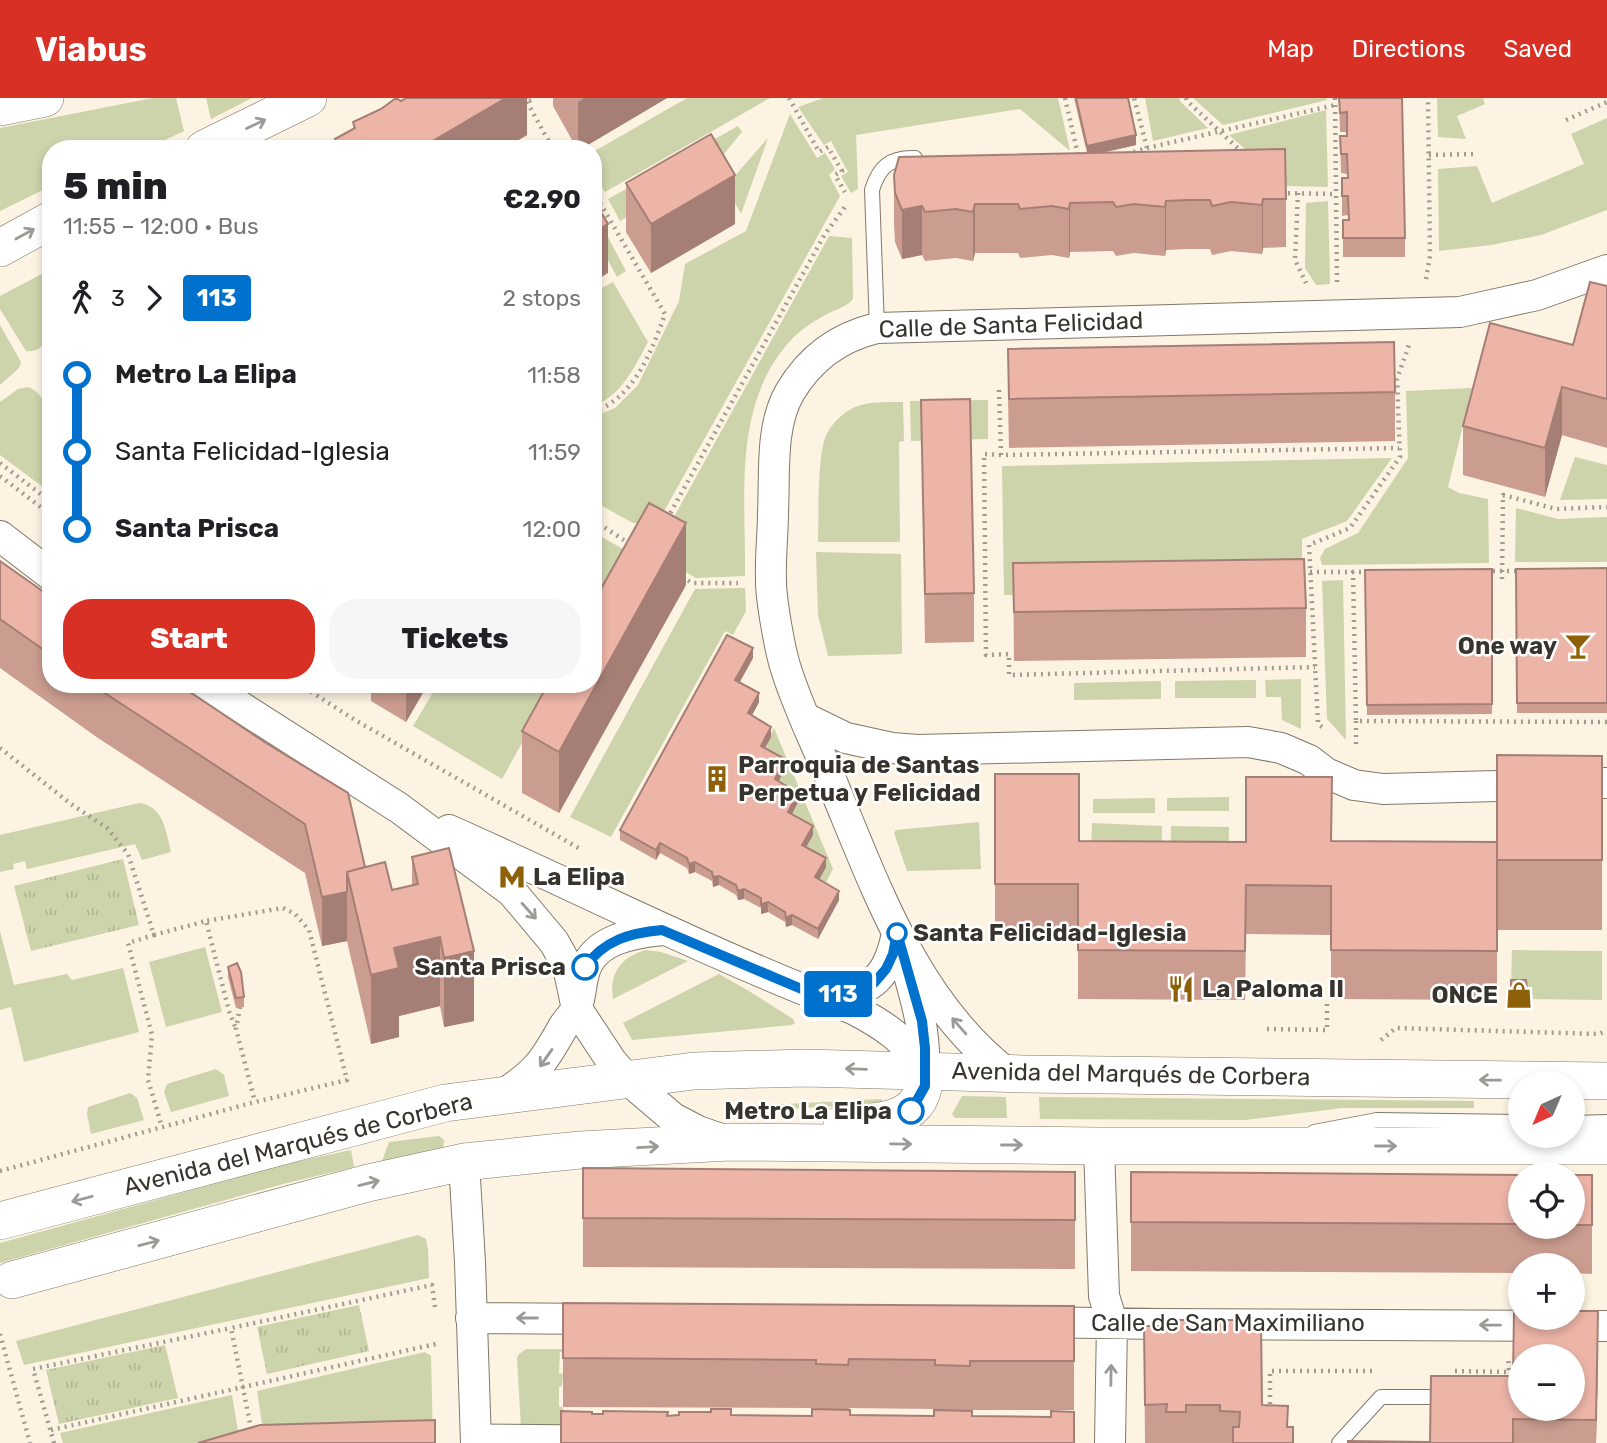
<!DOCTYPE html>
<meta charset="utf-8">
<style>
body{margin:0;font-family:Rubik,sans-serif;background:#f6f6f6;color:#202124;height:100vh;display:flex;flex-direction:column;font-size:26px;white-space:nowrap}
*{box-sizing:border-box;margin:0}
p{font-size:23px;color:#757577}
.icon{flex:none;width:38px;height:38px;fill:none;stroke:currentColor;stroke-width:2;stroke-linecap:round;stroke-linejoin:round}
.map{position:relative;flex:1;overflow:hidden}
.drawer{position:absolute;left:42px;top:42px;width:560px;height:553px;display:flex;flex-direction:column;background:#fff;border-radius:28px;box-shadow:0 4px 10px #0003}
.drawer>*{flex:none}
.badge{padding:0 14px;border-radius:5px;font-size:24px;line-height:46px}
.needle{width:46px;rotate:224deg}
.controls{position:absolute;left:1508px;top:973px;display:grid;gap:14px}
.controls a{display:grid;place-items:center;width:77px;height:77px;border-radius:50%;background:#fff;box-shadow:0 4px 10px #0003;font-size:35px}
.map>.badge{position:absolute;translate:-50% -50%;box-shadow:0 0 0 4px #fff}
.legs{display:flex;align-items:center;gap:10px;height:77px;padding:0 21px;font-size:23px}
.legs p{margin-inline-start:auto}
.overview{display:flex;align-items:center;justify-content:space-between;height:119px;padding:0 21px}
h1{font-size:38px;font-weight:800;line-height:52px}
.cta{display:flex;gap:14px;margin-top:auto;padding:14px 21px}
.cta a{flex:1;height:80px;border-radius:28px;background:#d93025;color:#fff;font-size:28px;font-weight:800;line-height:80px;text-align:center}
.cta a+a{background:#f6f6f6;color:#202124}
ul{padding:0 21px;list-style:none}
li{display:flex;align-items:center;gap:24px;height:77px;font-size:26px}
li i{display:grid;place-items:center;width:10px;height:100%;margin:0 9px;background:currentColor}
li i::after{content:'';width:18px;height:18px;margin:-9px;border:5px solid;border-radius:50%;background:#fff}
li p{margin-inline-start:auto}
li:first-child i{background:linear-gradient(#0000 50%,currentColor 0)}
li:last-child i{background:linear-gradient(currentColor 50%,#0000 0)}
header{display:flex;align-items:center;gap:42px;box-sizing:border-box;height:98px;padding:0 35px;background:#d93025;color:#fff}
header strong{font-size:33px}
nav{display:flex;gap:38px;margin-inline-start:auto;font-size:24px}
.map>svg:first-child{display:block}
.park{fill:url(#park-tufts)}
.garden{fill:#cdd3aa}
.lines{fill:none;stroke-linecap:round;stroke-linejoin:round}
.service-casing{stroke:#807869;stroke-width:16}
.pedestrian-casing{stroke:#807869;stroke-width:23}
.minor-casing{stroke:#807869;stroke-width:32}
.tertiary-casing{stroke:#807869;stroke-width:38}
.path{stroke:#a29c90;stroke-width:4.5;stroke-dasharray:2 5;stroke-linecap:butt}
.service{stroke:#fff;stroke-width:14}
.pedestrian{stroke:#fff;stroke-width:21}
.minor{stroke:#fff;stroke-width:30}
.tertiary{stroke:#fff;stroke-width:37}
.wall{fill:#cb9c90;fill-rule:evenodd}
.shaded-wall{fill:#a57f75}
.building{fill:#ecb5a7;stroke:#a57f75;stroke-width:2;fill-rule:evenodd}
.oneway{stroke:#9b9a96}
.line-1-casing{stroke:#fff;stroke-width:16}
.line-1{stroke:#0072ce;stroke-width:10}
.stop-1-dot{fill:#fff;stroke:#0072ce;stroke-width:3.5}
.labels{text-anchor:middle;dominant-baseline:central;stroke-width:5;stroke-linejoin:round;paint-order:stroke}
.street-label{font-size:24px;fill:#37342d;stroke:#fff}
.poi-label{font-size:24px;font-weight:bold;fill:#37342d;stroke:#fff;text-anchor:start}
.stop-label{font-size:24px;font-weight:bold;fill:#37342d;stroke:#fff;text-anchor:end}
</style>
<header>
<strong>Viabus</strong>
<nav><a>Map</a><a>Directions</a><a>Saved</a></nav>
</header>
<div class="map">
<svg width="1607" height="1345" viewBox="0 0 1607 1345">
<defs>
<pattern id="park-tufts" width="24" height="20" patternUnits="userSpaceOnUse" patternTransform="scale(1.75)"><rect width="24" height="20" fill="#cdd3aa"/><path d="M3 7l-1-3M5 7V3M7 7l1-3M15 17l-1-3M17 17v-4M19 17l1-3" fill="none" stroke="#b1b693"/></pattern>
</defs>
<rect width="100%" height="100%" fill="#fcf3e2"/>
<path class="park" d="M123,761L139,827L31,853L14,788Z
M359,1207L369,1253L267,1276L257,1229Z
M165,1247L178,1300L59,1326L46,1272Z"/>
<path class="garden" d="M153,0H176L184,33L146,51H51V88L0,113V30Z
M206,0H252L211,21Z
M687,0H770L605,94L593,74V54Z
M823,0H1058L1070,53L1020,11L856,37L858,91L851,95L841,78L848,74L831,43L824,47L798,9Z
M1145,0H1179L1181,4L1208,30L1153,43Z
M1193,0H1327V2L1223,27Z
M1437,0H1483L1485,6L1457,18L1466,41L1438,39Z
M1326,12L1328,89L1288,88L1229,37Z
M790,16L817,60L825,55L835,71L829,77L840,98L658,424L633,425L593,403V319L615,310L638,287L679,203L685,166L746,133Z
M1607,20V112L1541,137L1491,147L1439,153L1438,71L1477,68L1492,105L1584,66L1571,36Z
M738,28L742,34L714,68L620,123L608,101Z
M768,40L741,116L726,88Z
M1328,103L1330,186L1316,187L1305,170L1306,105Z
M593,111L626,173L617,179L593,134Z
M829,138L852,140L853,201C847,209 834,212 825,217C814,223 800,232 791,242C732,306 746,398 745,478L696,480L654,455Z
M51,171V239C43,247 38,255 26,253L0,211V198Z
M613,184L648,244C635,268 621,299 593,308V195Z
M0,227L21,264L19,270L0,287Z
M28,289C60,300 51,367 51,395L0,357V304L18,291Z
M1472,290L1448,389L1459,395L1488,401L1489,465L1322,467L1320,460L1325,451L1358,435L1408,360L1406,293Z
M988,302V341L911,343L910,303Z
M903,304L904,343L899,344L900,444H818C819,417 817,364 825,340C830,327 842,315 855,309C870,303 887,304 903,304Z
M1575,359L1607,367V401L1560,402Z
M1392,360L1347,423L1302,441V495L1004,497L1002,368Z
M1516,410L1558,421L1607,419V464H1515Z
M593,434L637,459L593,540Z
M816,454L901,456L902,556L828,558L818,517Z
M1343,482L1346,642L1327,621L1322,483Z
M745,490L746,513L733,537L725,533L611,739L570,719L695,491Z
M1301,581V631L1282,622L1281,599H1266L1265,582Z
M1256,582V600H1175V583Z
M1161,583V601L1074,602V585Z
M438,586H568L544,605L502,681L413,628Z
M774,630L833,771L822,792L802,756L761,657Z
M1229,699V713H1167V700Z
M1155,700V715H1093V701Z
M139,705C164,708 166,734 171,754L142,762L135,746L27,771L25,763L13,766L14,771L0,774V737Z
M979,724L981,771L907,773L894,735L896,732Z
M1092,725L1162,728L1161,783L1090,782Z
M1171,728L1229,729L1228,784H1170Z
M0,833L14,887L67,876L72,882L123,870L139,934L24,964L11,909L0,912Z
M205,849L222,914L166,929L149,864Z
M646,852L661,854L688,863L613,901C609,875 621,859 646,852Z
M1512,852L1602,853V902L1527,901L1511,892Z
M719,876L749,893L793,921L795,925L792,927L632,942L623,925Z
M216,971L224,977L229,998L171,1014L164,994L167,986Z
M130,995L137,1000L144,1022L91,1036L87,1016L88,1009Z
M962,998L1006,999L1007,1020H955L952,1016Z
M1039,999L1474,1003V1010H1342L1245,1022L1040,1021Z
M881,1001L883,1003L880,1006L786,1011L756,1019L729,1017L728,1009Z
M439,1038L444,1042L443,1051L382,1063L389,1044Z
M351,1052L354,1069L283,1086L0,1165V1145L286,1066Z
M418,1137L426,1141L428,1151L429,1180L24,1267L16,1243Z
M526,1251H563V1254H560L559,1275L563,1276L562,1288L559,1289V1309H563L562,1331L521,1330L517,1261L518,1257Z
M425,1254L431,1258L433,1345H265L257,1293Z
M232,1297L240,1345H63L60,1335Z"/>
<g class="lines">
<defs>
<path id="service" d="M877,230L872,92C879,69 890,59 915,60
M1573,1025L1607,1024
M1314,1034L1377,1022L1521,1024
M1339,1345L1381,1299H1447"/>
<path id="pedestrian" d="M475,1337L589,1338"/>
<path id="minor" d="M0,438L51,477
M205,586L399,710L512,794L554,844L568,869L577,911L612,964L626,980L673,1020L698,1033L724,1042
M807,621L846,640L892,650L918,652L1248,644L1281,650L1309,662L1326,675L1354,687L1383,691L1607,685
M449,732C584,792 715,859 853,911C882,926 909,943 924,973
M907,870C917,905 926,936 924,973
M822,896C869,897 888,882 897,835
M1008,976C917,906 878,795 836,694C820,653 799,613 786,571C780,553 771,502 771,483C770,460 773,436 773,414C775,375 770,328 790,294C810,260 839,239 877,230L1460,214L1537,197L1607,172
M502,997C536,975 543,965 562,931C566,923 574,917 577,909C581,897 581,884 585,872C595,841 634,835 662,832
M1099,1048L1104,1198L1112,1224L1110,1345
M464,1064L470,1164L476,1345
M471,1220L602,1221
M1033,1224L1158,1226L1607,1228"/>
<path id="tertiary" d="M0,9L45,0
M204,51L308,0
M0,150L51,122
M842,1026C881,1024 927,1024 924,973
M0,1123L445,1005L694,973L805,970L1023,976L1607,983
M12,1182L368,1085L464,1064L580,1052L730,1044L1099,1048H1607"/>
</defs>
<use href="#service" class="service-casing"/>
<use href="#pedestrian" class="pedestrian-casing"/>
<use href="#minor" class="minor-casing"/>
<use href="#tertiary" class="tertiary-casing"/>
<path class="path" d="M525,0L527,4L535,0
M789,0L819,54L828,49L842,73L835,77L845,94
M1065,0L1079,61
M1186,0L1187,3L1243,55
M1335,0L1337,185
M527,4L553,51
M1566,22L1607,4
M1147,50L1335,7
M1127,56L1147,50L1134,0
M1429,57L1476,56
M593,93L665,216C652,253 634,300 593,314
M1281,95L1336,96
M1298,95L1295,162L1306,185
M1426,181L1430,158L1428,0
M999,292L1001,357L1399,350
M1001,357L984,356L986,557L1009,556V577L1315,569
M0,365L51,404
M0,378L51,417
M667,421L825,136L845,109
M593,422L630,446
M1486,473H1519
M1310,474H1353
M1368,474H1353L1356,623L1607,624
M682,479L692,485H738
M1502,481L1503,397L1556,411L1607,409
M299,586L355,622L582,752
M1356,623V650
M1322,629L1318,626L1309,447L1350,430L1400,359L1397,281L1409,247
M0,650L71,706L107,730L128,756L154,837L128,845L152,937L148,982L162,1029
M154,837L206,823L229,913L236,931
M240,909L236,931L255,1004
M1267,931L1327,932V906
M1381,942L1396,930L1598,936L1607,933
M0,1073L255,1004L347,982L309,832L295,816L283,810L206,823
M0,1236L30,1345
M1455,1273L1509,1274L1508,1259
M1270,1313V1273H1372
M51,1332L440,1245
M54,1345L33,1271L231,1230
M254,1345L231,1230L432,1187L435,1209"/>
<use href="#service" class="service"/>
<use href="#pedestrian" class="pedestrian"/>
<use href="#minor" class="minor"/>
<use href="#tertiary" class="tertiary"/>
</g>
<path class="wall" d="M527,0V37L503,51H335V41L353,31V24L401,3Z
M553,0H667L581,51H577L553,8Z
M1074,0H1128L1136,47L1102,55L1286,101V149L1263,150L1262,156L1231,153L1212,157L1210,151H1188L1166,152L1165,158L1134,155L1116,158L1113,153L1070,154L1069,160L1052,157L1020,160L1018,155H975L973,163L956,160L925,163L922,157L902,161L895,144L894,126V77L1087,55Z
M1339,0L1405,140V159H1343V122H1348V117L1342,118V80H1347V76L1341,75L1340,38H1347V34H1340Z
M626,85L735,126L651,175L626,134Z
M1607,188V350L1562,337L1545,399L1463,377V328L1573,247Z
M1008,251L1395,294V343L1009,350L1008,300Z
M921,302L974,495V544L925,545Z
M0,463L51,499V586H178L365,769L392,792L412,787V759L474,923L444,929L440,908L399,918V939L371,946L347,843L322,848L305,775L98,640L0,570Z
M1013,465L1306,510V559L1014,563Z
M1607,470V615H1517L1516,471Z
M1492,471V616L1367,617L1365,472Z
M686,487L559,715L522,695V633L543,596V586H593Z
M753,560L740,584L759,604L752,617L771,639L765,650L785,671L779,683L798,704L792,716L813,737L806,749L826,769L819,782L839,802L818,841L792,827L786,829L785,824L768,814L761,816V810L744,801L738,802L736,797L719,787L713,789L712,783L695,774L689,776L687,770L660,755L656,762L620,742V732Z
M371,586H428L406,624L371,603Z
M1497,657L1602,658V832H1497Z
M995,676L1079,743L1497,744V902L1331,901V837L1246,836L1245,902L1078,901V835H995Z
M228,869L244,899V909L236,910L228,879Z
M1511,882H1526L1527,901H1511Z
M583,1070L1075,1074V1171L583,1169Z
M1131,1074L1521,1077V1129H1573V1077H1592V1176L1573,1175V1167H1521V1175L1131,1173Z
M563,1205L1074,1208V1312H970V1313L972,1318L1074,1345L592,1316L668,1318L731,1317L812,1318L816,1310L563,1309ZM849,1310L935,1311V1312L934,1318L850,1317Z
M1144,1228H1239L1262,1307L1288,1329L1293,1345H1145Z
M1598,1262L1596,1345H1348L1430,1344L1513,1278Z"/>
<path class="shaded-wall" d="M506,0H527V37L503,51H419Z
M584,0H667L581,51H578V4Z
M1136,37V47L1087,58V48Z
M735,77V126L651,175V126Z
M1263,101V150L1262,156V107Z
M1166,103V152L1165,158V109Z
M1070,105V154L1069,160V111Z
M975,106V155L973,163V114Z
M922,108V157L902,161V112Z
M608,126V175L593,184V135Z
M1562,289V337L1545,399V350Z
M686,425V487L559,715V654Z
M753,550V560L735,592V582Z
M406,586H428L406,624Z
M759,595V604L748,625V615Z
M771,629V639L761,657V648Z
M785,661V671L775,690V681Z
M798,695V704L788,724V714Z
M813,728V737L802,756V747Z
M660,745V755L656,762V752Z
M826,760V769L815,789V779Z
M695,764V774L689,776V766Z
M719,778V787L713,789V779Z
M744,791V801L738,802V793Z
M839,793V802L818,841V831Z
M347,794V843L322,848V799Z
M768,804V814L761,816V806Z
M792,817V827L786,829V820Z
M440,839V908L399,918V939L371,946V877L394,850Z
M474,853V923L444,929V860Z
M1598,1213V1262L1596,1345V1322Z"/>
<path class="building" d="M396,0L401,3L406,0H506L419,51H340L335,41L355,30L353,24L381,11Z
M1076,0H1128L1136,37L1087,48Z
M1339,0H1402L1405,140H1343V122H1349L1348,98H1342V80H1348L1347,56H1341L1340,38H1347V14L1340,15Z
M711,36L735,77L651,126L626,85Z
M1285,51L1286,101H1263L1262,107L1231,104L1212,108L1210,102H1188L1166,103L1165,109L1134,106L1116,109L1113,104L1070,105L1069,111L1052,108L1020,111L1018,106H975L973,114L956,111L925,114L922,108L902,112L895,95L894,77L899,59Z
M593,101L608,126L593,135Z
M1590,184L1607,188V301L1562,289L1545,350L1463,328L1490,225L1573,247Z
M1394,244L1395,294L1009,301L1008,251Z
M970,301L974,495L925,496L921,302Z
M649,405L686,425L559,654L522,633L548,586H593V505Z
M1304,461L1306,510L1014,514L1013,465Z
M0,463L51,499V557L0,521Z
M1607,470V605H1517L1516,471Z
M1492,471V606L1367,607L1365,472Z
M727,537L753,550L735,582L759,595L748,615L771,629L761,648L785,661L775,681L798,695L788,714L813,728L802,747L826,760L815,779L839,793L818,831L792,817L786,820L785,814L768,804L761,806V800L744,791L738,793L736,787L719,778L713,779L712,774L695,764L689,766L687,760L660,745L656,752L620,732Z
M91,586H178L266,645L348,695L365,769L347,774V794L322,799L305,726Z
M1497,657L1602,658V762H1497Z
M995,676H1079V743L1246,744V679H1332L1331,743L1497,744V853L1331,852V788L1246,787L1245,853L1078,852V786H995Z
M449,750L474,853L444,860L440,839L394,850L399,870L371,877L347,774L385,764L392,792L418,786L412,759Z
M237,865L241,874L244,899L236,900L228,869Z
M1511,882H1526L1527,892H1511Z
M583,1070L1075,1074V1122L583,1120Z
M1131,1074L1521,1077V1126L1131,1124Z
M1573,1077H1592V1127H1573Z
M563,1205L1074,1208V1263H970V1268L935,1267V1262L849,1261L848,1267L816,1266V1262L563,1260Z
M1514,1213H1521V1220H1573V1213H1598L1596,1322L1513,1321V1345H1348V1343L1430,1344L1431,1278H1513ZM1521,1258H1573V1311H1521Z
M1176,1222H1198L1199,1228H1218V1222H1239V1228L1261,1227L1262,1307L1288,1308L1287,1329H1293V1345H1233V1329H1239L1240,1314L1220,1313V1307H1186V1314H1166L1167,1306L1145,1307L1144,1228H1176Z
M711,1311H731V1317L812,1318V1311L850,1312V1317L934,1318V1312L972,1313V1318L1051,1319V1313L1074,1314V1345H561V1313L592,1314V1316H603V1313L668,1314L667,1318L679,1317V1314H711Z
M435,1322V1345H198L260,1327Z"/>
<defs><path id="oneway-shaft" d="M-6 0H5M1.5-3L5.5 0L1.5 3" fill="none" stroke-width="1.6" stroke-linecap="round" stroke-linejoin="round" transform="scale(1.75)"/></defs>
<g class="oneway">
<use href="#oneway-shaft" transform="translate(256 26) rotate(-25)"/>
<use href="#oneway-shaft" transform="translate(25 136) rotate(-29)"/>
<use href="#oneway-shaft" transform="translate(529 813) rotate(48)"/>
<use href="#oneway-shaft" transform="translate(959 928) rotate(-131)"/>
<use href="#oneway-shaft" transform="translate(546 960) rotate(125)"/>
<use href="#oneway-shaft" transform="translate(856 971) rotate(-178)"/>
<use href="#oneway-shaft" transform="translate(1490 982) rotate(-179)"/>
<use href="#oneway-shaft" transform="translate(901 1046) rotate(1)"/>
<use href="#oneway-shaft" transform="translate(1012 1047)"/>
<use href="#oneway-shaft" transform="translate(1386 1048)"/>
<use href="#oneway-shaft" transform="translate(648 1049) rotate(-3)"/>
<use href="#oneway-shaft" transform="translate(369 1085) rotate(-14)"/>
<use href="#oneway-shaft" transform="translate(82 1101) rotate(165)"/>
<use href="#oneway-shaft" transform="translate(149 1145) rotate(-15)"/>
<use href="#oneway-shaft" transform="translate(527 1220) rotate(-180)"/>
<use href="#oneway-shaft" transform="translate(1490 1227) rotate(-179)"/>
<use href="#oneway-shaft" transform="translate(1111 1277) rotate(-89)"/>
</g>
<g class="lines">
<defs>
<path id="line-1" d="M585,869C604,842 630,835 662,832L811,895L843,896L874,885L886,871L893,856L897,835L922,923L925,950V988L911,1013"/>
</defs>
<use href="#line-1" class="line-1-casing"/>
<use href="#line-1" class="line-1"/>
</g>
<defs>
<symbol id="bar-bare" viewBox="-9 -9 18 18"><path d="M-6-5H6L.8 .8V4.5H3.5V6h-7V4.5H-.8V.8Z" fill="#8e6108" stroke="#fff" stroke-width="2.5" paint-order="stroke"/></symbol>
<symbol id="building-bare" viewBox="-9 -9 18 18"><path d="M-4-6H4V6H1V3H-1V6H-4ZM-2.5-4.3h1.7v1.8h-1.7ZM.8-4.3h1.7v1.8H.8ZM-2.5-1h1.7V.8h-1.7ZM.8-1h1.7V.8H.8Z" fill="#8e6108" stroke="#fff" stroke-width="2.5" paint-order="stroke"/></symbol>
<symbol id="metro-bare" viewBox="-9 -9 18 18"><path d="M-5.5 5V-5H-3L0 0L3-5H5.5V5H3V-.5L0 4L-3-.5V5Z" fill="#8e6108" stroke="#fff" stroke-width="2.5" paint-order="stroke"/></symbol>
<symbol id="restaurant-bare" viewBox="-9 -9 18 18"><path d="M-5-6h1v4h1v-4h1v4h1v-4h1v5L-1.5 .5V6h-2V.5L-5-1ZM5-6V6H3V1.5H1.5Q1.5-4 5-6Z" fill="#8e6108" stroke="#fff" stroke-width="2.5" paint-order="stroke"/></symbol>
<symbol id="shop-bare" viewBox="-9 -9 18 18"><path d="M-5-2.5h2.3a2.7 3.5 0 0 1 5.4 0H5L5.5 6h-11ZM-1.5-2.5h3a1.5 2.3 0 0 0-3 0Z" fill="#8e6108" stroke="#fff" stroke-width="2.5" paint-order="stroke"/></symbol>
</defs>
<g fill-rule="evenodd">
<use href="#bar-bare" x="1559" y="529" width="38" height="38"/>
<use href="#building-bare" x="698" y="662" width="38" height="38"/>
<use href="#metro-bare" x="493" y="760" width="38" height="38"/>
<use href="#restaurant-bare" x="1162" y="872" width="38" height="38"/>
<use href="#shop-bare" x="1500" y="878" width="38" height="38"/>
</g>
<g class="stop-1-dot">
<circle cx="897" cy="835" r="9"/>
<circle cx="585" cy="869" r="12"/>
<circle cx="911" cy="1013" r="12"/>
</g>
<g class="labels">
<g class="street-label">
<text transform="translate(1011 227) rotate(-2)">Calle de Santa Felicidad</text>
<text transform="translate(1131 976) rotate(1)">Avenida del Marqués de Corbera</text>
<text transform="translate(298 1046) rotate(-14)">Avenida del Marqués de Corbera</text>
<text x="1228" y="1225">Calle de San Maximiliano</text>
</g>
<g class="poi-label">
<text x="1557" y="548" text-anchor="end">One way</text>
<text x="738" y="667">Parroquia de Santas<tspan x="738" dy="28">Perpetua y Felicidad</tspan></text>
<text x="533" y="779">La Elipa</text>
<text x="1202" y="891">La Paloma II</text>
<text x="1498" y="897" text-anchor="end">ONCE</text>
</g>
<g class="stop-label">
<text x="913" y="835" text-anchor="start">Santa Felicidad-Iglesia</text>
<text x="566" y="869">Santa Prisca</text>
<text x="892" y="1013">Metro La Elipa</text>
</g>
</g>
</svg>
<div class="controls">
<a><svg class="needle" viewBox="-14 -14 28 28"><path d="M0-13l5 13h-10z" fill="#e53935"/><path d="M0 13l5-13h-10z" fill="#757577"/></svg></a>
<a><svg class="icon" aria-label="locate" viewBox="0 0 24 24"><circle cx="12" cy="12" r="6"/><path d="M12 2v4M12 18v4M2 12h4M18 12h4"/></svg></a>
<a>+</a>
<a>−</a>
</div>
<b class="badge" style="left:838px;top:896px;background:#0072ce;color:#fff">113</b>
<section class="drawer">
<div class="overview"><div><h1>5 min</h1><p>11:55 – 12:00 · Bus</p></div><b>€2.90</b></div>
<div class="legs"><svg class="icon" aria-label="walk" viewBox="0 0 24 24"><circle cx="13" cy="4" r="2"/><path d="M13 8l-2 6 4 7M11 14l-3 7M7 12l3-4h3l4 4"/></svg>3<svg class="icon" aria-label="forward" viewBox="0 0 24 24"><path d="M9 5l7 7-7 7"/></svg><b class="badge" style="background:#0072ce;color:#fff">113</b><p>2 stops</p></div>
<ul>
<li><i style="color:#0072ce"></i><b>Metro La Elipa</b><p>11:58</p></li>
<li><i style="color:#0072ce"></i><span>Santa Felicidad-Iglesia</span><p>11:59</p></li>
<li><i style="color:#0072ce"></i><b>Santa Prisca</b><p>12:00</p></li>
</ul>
<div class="cta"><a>Start</a><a>Tickets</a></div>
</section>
</div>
